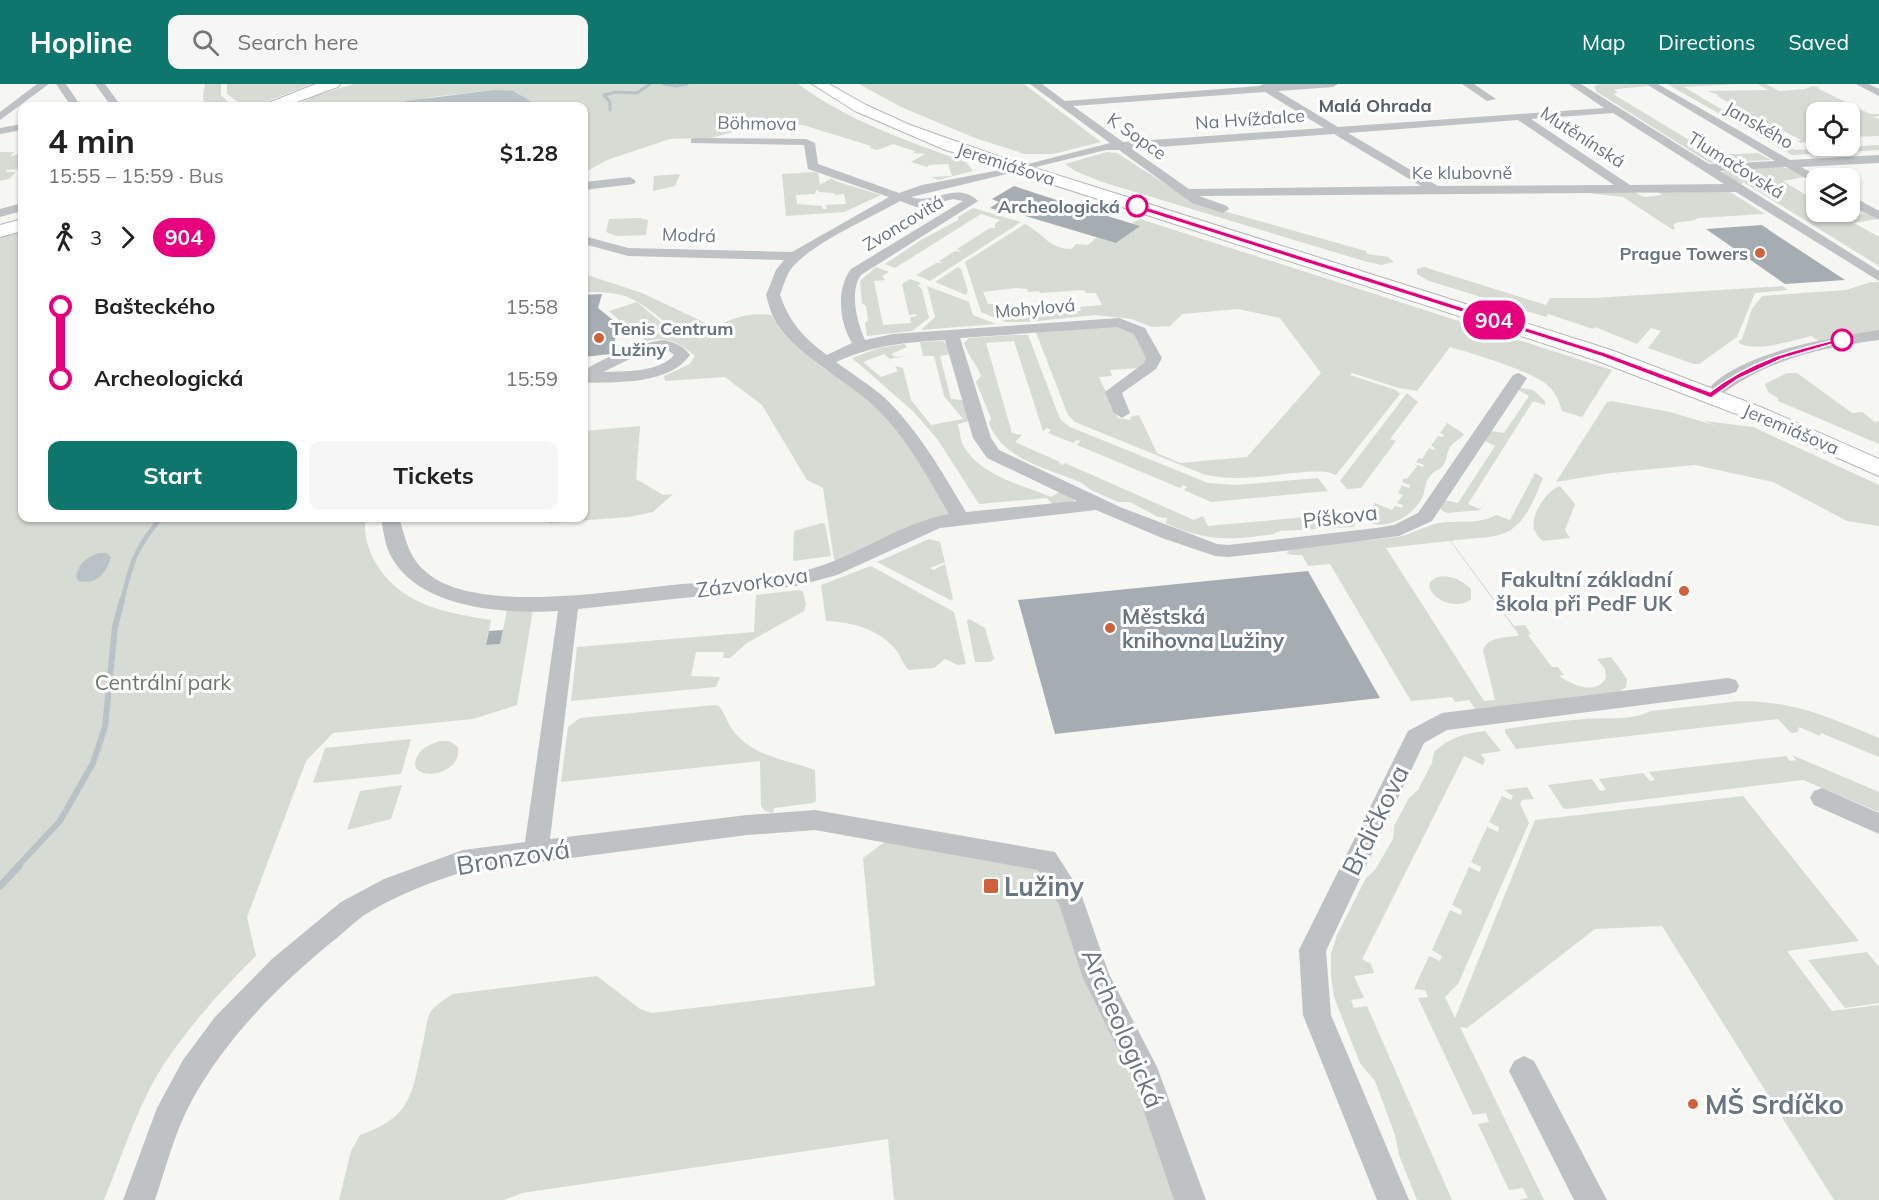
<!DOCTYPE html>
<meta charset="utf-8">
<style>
body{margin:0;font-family:Mulish,sans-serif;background:#f6f6f6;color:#222;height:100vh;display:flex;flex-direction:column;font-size:22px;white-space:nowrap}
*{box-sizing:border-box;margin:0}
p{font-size:20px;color:#767676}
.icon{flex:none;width:33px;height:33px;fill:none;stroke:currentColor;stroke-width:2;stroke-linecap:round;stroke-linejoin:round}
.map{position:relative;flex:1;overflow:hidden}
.sheet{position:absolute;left:18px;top:18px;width:570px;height:420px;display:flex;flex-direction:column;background:#fff;border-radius:12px;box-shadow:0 2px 4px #0004}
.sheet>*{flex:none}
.badge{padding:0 12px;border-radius:20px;font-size:21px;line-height:39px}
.fabs{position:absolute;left:1806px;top:18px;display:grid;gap:12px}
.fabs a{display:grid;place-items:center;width:54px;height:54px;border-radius:12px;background:#fff;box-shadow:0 2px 4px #0004;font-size:30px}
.map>.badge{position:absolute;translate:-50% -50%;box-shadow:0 0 0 3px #fff}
.legs{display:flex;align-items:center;gap:9px;height:66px;padding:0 30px;font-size:20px}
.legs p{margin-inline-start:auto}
.overview{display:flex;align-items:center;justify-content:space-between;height:102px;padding:0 30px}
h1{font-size:33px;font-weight:700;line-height:45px}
.button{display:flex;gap:12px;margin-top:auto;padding:12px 30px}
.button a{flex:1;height:69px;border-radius:12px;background:#0f766e;color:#fff;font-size:24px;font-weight:700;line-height:69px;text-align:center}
.button a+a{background:#f6f6f6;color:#222}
ul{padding:0 30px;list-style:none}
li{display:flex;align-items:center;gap:21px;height:72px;font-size:22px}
li i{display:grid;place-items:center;width:9px;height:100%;margin:0 8px;background:currentColor}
li i::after{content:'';width:15px;height:15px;margin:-8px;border:4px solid;border-radius:50%;background:#fff}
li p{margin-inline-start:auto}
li:first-child i{background:linear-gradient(#0000 50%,currentColor 0)}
li:last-child i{background:linear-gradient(currentColor 50%,#0000 0)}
header{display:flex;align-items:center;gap:36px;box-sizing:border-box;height:84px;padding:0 30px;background:#0f766e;color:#fff}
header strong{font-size:28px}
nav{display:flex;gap:33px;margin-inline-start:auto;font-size:21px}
.search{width:420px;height:54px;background:#f6f6f6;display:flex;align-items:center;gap:15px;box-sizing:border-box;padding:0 21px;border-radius:12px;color:#767676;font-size:22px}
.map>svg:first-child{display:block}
.green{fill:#d6dbd3;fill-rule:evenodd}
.water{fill:#b9c2c6}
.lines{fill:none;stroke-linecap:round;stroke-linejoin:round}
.stream-far3{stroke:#b9c2c6;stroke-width:3}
.stream-far2{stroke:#b9c2c6;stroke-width:4.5}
.stream-far1{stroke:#b9c2c6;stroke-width:6}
.stream{stroke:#b9c2c6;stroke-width:7}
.building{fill:#a6adb2}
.secondary-casing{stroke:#b3b7bb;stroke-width:2}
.street{fill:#bec2c5;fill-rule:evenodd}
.secondary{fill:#fff;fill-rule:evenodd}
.line-1{fill:#e6007e;stroke:#fff;stroke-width:1.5}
.stop-1-dot{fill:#fff;stroke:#e6007e;stroke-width:3}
.poi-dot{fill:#cf613b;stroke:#fff;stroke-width:2}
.labels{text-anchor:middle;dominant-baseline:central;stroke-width:6;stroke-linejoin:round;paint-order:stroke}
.far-neighbourhood-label{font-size:18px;font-weight:bold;fill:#565f67;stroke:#fff}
.far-street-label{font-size:18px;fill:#697681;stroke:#fff}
.far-stop-label{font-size:18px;font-weight:bold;fill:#697681;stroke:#fff;text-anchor:end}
.far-poi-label{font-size:18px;font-weight:bold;fill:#697681;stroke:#fff;text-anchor:end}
.street-label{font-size:21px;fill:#697681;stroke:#fff}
.poi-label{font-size:21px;font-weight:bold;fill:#697681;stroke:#fff;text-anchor:end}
.park-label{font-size:21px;fill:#6a7967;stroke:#fff}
.near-street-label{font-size:26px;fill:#697681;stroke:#fff}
.near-poi-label{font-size:26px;font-weight:bold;fill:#697681;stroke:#fff;text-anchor:start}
</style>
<header>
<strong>Hopline</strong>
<div class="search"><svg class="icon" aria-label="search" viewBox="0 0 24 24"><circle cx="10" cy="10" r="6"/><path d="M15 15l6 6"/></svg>Search here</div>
<nav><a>Map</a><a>Directions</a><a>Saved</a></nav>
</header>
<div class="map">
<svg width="1879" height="1116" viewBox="0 0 1879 1116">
<rect width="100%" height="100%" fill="#f6f6f3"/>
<path class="green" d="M205,0H221V11L230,20L238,18L227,10V0H312L255,22H204L203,12Z
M354,0H798C848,37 907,57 966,78L973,87L938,96L932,93L952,92L948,80L929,81L927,83L911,78L925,70L913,69L915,67L893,60L877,66L870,64L871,62L803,41H760L710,54L670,55L607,76L584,89V22H539L529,16L493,6L432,13L392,22H293L317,11Z
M859,0H1024L1101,58L1053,70H1025L975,54L901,23Z
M1601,0H1645L1649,2L1616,5L1614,6L1618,9L1613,10L1714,71L1758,69L1771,76L1710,79L1597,8L1594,2Z
M1667,0H1737L1684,3L1731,31L1749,30L1717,12L1719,11L1707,7L1768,6L1758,0H1766L1779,7L1807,5L1806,4L1812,3L1810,2L1820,3L1817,4L1870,30H1879V32L1872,33L1879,35V52L1850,53V28H1816V55L1801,59L1797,57L1801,56L1756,33L1739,35L1795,66L1879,61V66L1792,71L1727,34L1734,32L1725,33Z
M0,68H14L10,73L22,68V73L19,76L22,77V83L19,85L7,86L6,88H16L9,95L0,97Z
M1107,68L1117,69L1195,119L1366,167L1367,170L1388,173L1394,178L1381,181L1364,177L1102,98L1075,87L1065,80Z
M1781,83L1791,85L1805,93L1783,97L1816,117V128H1835L1842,132L1864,130L1850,121V119L1877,135L1854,139L1879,153V182L1743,98L1740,102L1721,89L1727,86Z
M814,88L818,89L820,101L832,94L835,97L881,111L844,128L786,132L782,90ZM816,106H818L819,108L834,109L835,111L844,110L846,120L826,121L827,125H823L822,122L797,120L796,111L815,110Z
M680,90L675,102L653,107L654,92Z
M1632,107L1644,113L1662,111L1658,108H1730L1765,130L1698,134C1690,140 1680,135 1673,141L1675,144L1673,146L1623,113L1588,109Z
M973,124L1021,138L930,197L916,191L936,179H943L939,177L955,167L962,168L957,165L990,144H995V140L1000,136L981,130L895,184L885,180L921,156L958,136V133Z
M640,134L648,136L646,151L617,152L606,148L609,135Z
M1140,135L1612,286L1582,333L1562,327C1559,316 1555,307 1546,300C1523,284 1477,271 1450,263L1417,307L1399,304L1352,289L1350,291L1396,306L1400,310L1336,391C1323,385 1309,388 1294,389C1265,392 1232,398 1203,390L1075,338L1068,331L1035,246C1059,245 1126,232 1141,254C1144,260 1146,270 1148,277L1138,284L1110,286L1112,292L1099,293L1118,334L1131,336L1130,333L1139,331L1157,369L1180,379L1247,373L1321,289L1280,234L1238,225L1182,230L1170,242L1152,243L1131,235L1095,231L1028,238H1006L981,228L965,178L1025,140C1043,149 1049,165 1071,165L1076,160L1088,161L1097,153L1116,159L1139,142L1132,139ZM1015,204L1027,205L1028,208L1039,207L1040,209L1084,206L1086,209H1096L1102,221L1080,223L1081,227H1077L1075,224L1058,225L1057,222H1046L1045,220L1022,222L1023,225L1019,226L1017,222L1000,223L999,220H988L983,208Z
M22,144V434H366C363,447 367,461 373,474C396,520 445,529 491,536L486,561L500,560L507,526H533L517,621L473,635L333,649L306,677L247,833L256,872C223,904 192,939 166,977C138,1019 123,1070 104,1116H0V151Z
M876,183L889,188L882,192L885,196L874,197L883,241L911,239L910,233L917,232L916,230L909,231L902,200L910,195L921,199L918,201L922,206L929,234L912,247L867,252L865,239L868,236L866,222L862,219L860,197Z
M958,183L961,185L968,207L966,211L935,198Z
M1424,183L1546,221L1550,214H1594L1782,202L1788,206L1755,209L1737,253L1699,280H1694L1648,264L1661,247L1651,244L1637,260L1595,243L1593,245L1548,230L1546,233L1429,197L1417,190V185Z
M584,190L642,209L714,243L705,247L696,259C716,239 743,227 771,231L781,247L797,263L824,285L878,317L961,435L840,482L834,475L823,404L807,396L762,321L725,293L665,297L664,292L690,280L695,272C670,250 654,251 624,267L625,263L672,243C636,216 631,207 584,208Z
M1871,198H1879V248L1819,257L1811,252C1793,256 1753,270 1738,258L1742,255L1752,225L1762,212L1846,206Z
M927,202L969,218L973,231L996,240L921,246L935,233Z
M637,218L668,244L639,254L609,227Z
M1012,251H1028L1060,335L1070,343L1208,399L1236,401L1318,394L1328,407L1211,418L1184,406L1187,403L1183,401L1180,404L1077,361L1080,357L1077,356L1073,359L1048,349L1051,346L1047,344L1043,347L1014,257L986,259L1012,349L1022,351L1015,358L1060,378L1059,379L1063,381L1065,379L1194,436L1203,432L1208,442L1307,433L1309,435H1314L1313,432L1348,429L1355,440L1354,443L1280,447L1273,450C1231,456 1205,458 1166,439L1167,434L1158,433L1130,418H1118L1091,406L1082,399C1047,384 1005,377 989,340L991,334L976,298L981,292C977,280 968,272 964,259L969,254Z
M943,257L948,262L950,270L940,272L951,315L963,316L969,337L958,340C960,348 960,359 966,366C983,392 1024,402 1051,413L1061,407L1074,416L1070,420L1053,421L1047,414L979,420L938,356L914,328L852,274L879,264L904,260L907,263L891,270L897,274L910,270L890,275L884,270L863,278L881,293L898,287L895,282L903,284L911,316L931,341L963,335L944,312L934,272H923L920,258Z
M1787,289H1797L1852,329L1862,328L1875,338L1879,337V360L1778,317V314L1768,308L1765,300Z
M1521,304L1533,306L1545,317V321L1533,317L1468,420L1480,425L1487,417L1480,426L1448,429L1442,427L1440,423L1444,416L1458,419L1495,362L1485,357L1491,347L1504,349L1529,312L1518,306Z
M1407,309L1418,318L1390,355L1396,357L1361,404L1347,405L1340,397Z
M1611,317L1670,328L1717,342L1704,337L1753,343L1879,401V442L1847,437L1773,398L1695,381L1610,389L1556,398L1607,318Z
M1447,339L1464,350C1461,355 1455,357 1451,362C1445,369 1448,376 1442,383C1439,386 1434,387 1431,391C1424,399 1426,404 1423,412C1415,431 1388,446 1369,439L1361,427L1375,426L1373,422L1375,419L1392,426L1395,422L1402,424L1403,421L1397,419L1403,411L1398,409L1402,402L1400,401L1409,404L1410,401L1402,398L1404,394L1407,395L1417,382L1414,380L1423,383L1424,381L1416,378L1419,374L1422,375L1429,364L1434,366L1435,364L1431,362L1438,352L1443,353L1444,351L1440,349Z
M640,342L636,395L663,411L673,410L653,428L629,433L549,439L540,434H584V347Z
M1535,389L1543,394C1533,418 1523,448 1494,452C1480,455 1465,454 1451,457L1514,542L1525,541L1531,550L1528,551L1552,583H1558L1564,591L1559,592C1573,601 1595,612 1606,594L1605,585L1597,575L1611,573L1627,595L1626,603L1616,610L1476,626L1469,616L1455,618L1452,613L1411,617L1330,480L1308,482L1302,471H1291L1287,469L1291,464L1398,453C1412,450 1425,442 1439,439C1459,436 1478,441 1496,431L1510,436ZM1450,457L1519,551C1506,555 1489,551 1483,566L1495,616L1484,617L1386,464Z
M1560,402L1575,420L1565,446L1570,454L1543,457C1539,454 1536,450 1534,445C1530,431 1547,406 1560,402Z
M822,439L825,440L831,472L793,477L794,447Z
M929,455L940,458L945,478L930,484L933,486L945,480L953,515L950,516L877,478Z
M871,482L954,528L966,580L958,581L945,575L934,584L909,586C903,581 901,572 896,566C879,545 852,538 826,537L821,501Z
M1437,493C1450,491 1461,495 1471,505V515C1458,526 1435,518 1429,503L1430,498Z
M800,506L803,508L806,520L804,527L747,559L730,574H723L724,568H696L691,592L720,593L716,603L571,617L577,563L754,548L756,511Z
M969,535L985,544L994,575L990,578H975L967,537Z
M1740,617C1798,618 1827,633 1879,654V673L1821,649L1820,652L1799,643L1798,648L1791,649L1778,635L1516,665L1505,648V645C1532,641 1559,637 1586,635C1608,633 1630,637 1651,627Z
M715,621L719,622C726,631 728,642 736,650C757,674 788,676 815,686L816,717L813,719L774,724L773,729L765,727L761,722L760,677L561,698L568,643L580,634Z
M1485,647L1501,667L1481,670L1485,676L1483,681L1464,672L1362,875L1371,880L1374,889L1354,892L1364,914L1351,916L1354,924L1367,922L1452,1116H1417L1399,1071L1395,1051L1375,997L1360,979L1334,913L1331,892V870L1337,851L1366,794L1375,786L1393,755L1394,742L1409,714L1418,706L1432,679L1434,668C1449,654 1465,649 1485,647Z
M411,655L401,690L313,699L325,664Z
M440,657H449L458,663C463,695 404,698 417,673C422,663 431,660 440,657Z
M1792,671L1879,708V728L1803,696L1567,725L1563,724L1548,701L1592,695L1600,707L1606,706L1599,695L1643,689L1650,697L1655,696L1649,688L1786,672L1790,677L1796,676Z
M402,701L391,735L347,746L360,707Z
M1527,703L1534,715L1522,716L1520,720L1529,739L1458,900L1445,913L1455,934L1535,736L1743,712L1859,857L1787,867L1832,927L1879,921V1116H1834L1662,842L1595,845L1467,944L1460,943L1544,1116H1519L1528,1114L1523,1104L1509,1106L1478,1040L1489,1038L1486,1029L1473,1031L1418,914L1428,913L1425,906L1414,905L1429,872L1440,877L1442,872L1432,866L1450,826L1461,831L1462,826L1452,821L1469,783L1480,788L1481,783L1471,778L1487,743L1498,748L1499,743L1489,738L1502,712L1511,716L1513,712L1504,706Z
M897,749L1046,776L1190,1116H894L888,1055L522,1109L504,1116H339L351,1067L360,1051C413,1033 412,1009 423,959C425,950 426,940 429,931C433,922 444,916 453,910L597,892L640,925L652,929L875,902L863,774Z
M1867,868L1879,883V919L1845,924L1808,876Z"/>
<path class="water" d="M493,6L513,7L539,22H392L406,17Z
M99,469H106L111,473C106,489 98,501 78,497L76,492C79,479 87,473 99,469Z"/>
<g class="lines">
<path class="stream-far3" d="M664,0L676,2L687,0
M610,26V18L604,11L616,8L637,9L650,0"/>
<path class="stream-far2" d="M122,517C131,480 135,464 161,434"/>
<path class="stream-far1" d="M17,783L60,737L93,679L105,643L115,543L122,516"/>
<path class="stream" d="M0,802L19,782"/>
</g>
<path class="building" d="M1014,102L1078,123L1140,142L1116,159L1015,129L1011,131L990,124L999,118L992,115Z
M1762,141L1772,148L1845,196L1785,200L1706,145Z
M602,210L598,224L619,241L611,270L584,273V211Z
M1308,487L1380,614L1055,650L1018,516Z
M503,546L500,560L486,561L489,547Z"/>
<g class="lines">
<defs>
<path id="secondary" d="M316,0H340L338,3C314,10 289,25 265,22L268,19Z
M812,0H829L866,21L910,41L1000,73L1611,266L1763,324L1879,375V392L1747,334L1595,276L943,65L855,27Z
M22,135V147L0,153V141Z"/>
</defs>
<use href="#secondary" class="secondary-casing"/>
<path class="street" d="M37,0H49L0,36V28Z
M56,0H66L81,22H71Z
M95,0H105L121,22H111Z
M1030,0H1042L1065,17L1259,2L1264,0H1338L1333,3L1278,7L1338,43L1604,24L1569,0H1581L1709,80L1775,77L1646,0H1658L1790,76L1879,71V79L1801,83L1820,93L1816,94V100L1786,83L1720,87L1879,187V197L1736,108L1199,112L1227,122L1229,125L1223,129L1192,119L1119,66H1106L911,113C934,121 957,96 978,117L861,191C849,208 857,238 865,256L893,250L1119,234L1145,244L1162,274L1156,285L1122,309L1130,329L1122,334L1114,329L1105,308L1144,279L1146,274L1134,250L1117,243L960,254L991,354L999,366L1120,423L1217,460L1228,461L1376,444L1394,441L1418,429L1513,291L1519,289L1527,294L1432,437L1399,452L1275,468L1228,473L1215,472L1162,454L1096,426L940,444L837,491L797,502L578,525L550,755L747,731L815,726L1055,768L1080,807L1109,890L1157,983L1206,1116H1174L1134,998L1083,894L1059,820L1038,786L815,746L747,751L463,788C428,799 394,812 363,832C351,841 340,852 328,861C274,906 225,956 191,1018C175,1048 166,1083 155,1116H123L157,1024L183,976L215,933L272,875L341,818L384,795L463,766L525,758L558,527C505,530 421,525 392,474C385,463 383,445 381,434H399C407,458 408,475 431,492C484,530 619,506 682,500C726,497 772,497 814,484C861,470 900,439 949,430C927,392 906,352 873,321C845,295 789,267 773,233C770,226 768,218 766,211L776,186L784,176L628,172L584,160V152L628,164L792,168L889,113L808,85L804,61L691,59V55L695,54L806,55L815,59L818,80L899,109L922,101L1020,82L1110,59ZM1265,8L1324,44L1123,58L1073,22ZM1613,29L1724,100L1630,101L1531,35ZM1518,36L1614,101L1438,102L1348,49ZM1334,50L1421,102L1189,105L1132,65ZM953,115L963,117L851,185C836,205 839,238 852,259L827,271C803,253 790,239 780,211C783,203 786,192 791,185C811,159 871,134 900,117L919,124ZM945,256L973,354L987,374L1077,417L966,428C942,388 919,347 885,314C870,301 852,290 836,278C877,260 902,259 945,256Z
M1462,0H1474L1496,15L1487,17Z
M1856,0H1869L1879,5V12Z
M22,40V46L0,50V44Z
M630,93L636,97L634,100L584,106V98Z
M1850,111L1879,127V136L1850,120Z
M22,119V127L0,133V125Z
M1879,246V256C1819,264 1765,276 1717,314L1711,316L1703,311C1734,268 1830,254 1879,246Z
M664,256C676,259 682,261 690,271C669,301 616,298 584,299V286C609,272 634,260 664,256ZM664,265L669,267L674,271C659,289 623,287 603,288L640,270Z
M1728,594L1736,596L1739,602L1736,608L1728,610L1447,646L1424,659L1326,867L1331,931L1409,1116H1377L1303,931L1299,866L1408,647L1442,629Z
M1822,704L1879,729V750L1814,721L1810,714L1814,707Z
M1524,972L1534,977L1607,1116H1574L1509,987L1514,977Z"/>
<use href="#secondary" class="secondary"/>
</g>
<path class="line-1" d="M1137,120L1606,269L1710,308C1751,276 1793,266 1842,254L1846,256L1781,275L1738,295L1711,314L1600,272L1134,124Z"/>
<g class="stop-1-dot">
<circle cx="1137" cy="122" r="10"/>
<circle cx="1842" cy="256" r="10"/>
</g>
<g class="poi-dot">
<circle cx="1760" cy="169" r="6"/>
<circle cx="599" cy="254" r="6"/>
<circle cx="1684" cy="507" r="6"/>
<circle cx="1110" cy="544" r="6"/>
<rect x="983" y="794" width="16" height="16" rx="3"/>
<circle cx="1693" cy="1020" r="6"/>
</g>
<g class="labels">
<g class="far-neighbourhood-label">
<text x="1375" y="21">Malá Ohrada</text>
</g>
<g class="far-street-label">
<text transform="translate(1250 35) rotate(-4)">Na Hvížďalce</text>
<text transform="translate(757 39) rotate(1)">Böhmova</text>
<text transform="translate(1759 41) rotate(30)">Janského</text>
<text transform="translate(1137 52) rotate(35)">K Sopce</text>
<text transform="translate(1583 53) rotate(33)">Mutěnínská</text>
<text transform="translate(1006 80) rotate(18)">Jeremiášova</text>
<text transform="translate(1736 81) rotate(32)">Tlumačovská</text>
<text x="1462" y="88">Ke klubovně</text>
<text transform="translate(903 139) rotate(-31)">Zvoncovitá</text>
<text transform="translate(689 151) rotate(2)">Modrá</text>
<text transform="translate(1035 224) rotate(-5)">Mohylová</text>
<text transform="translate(1791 345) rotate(23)">Jeremiášova</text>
</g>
<g class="far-stop-label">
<text x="1120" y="122">Archeologická</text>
</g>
<g class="far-poi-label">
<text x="1748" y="169">Prague Towers</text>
<text x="611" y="244" text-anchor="start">Tenis Centrum<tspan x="611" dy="21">Lužiny</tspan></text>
</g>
<g class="street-label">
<text transform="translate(1340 432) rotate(-7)">Píškova</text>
<text transform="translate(752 498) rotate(-8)">Zázvorkova</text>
</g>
<g class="poi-label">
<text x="1672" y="495">Fakultní základní<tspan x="1672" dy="24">škola při PedF UK</tspan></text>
<text x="1122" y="532" text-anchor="start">Městská<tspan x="1122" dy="24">knihovna Lužiny</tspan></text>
</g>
<g class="park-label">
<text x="163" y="598">Centrální park</text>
</g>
<g class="near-street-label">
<text transform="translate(1375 736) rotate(-64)">Brdičkova</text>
<text transform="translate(513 773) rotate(-9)">Bronzová</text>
<text transform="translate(1123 944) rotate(67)">Archeologická</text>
</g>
<g class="near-poi-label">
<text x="1004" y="802">Lužiny</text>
<text x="1705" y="1020">MŠ Srdíčko</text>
</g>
</g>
</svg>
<div class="fabs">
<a><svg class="icon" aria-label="locate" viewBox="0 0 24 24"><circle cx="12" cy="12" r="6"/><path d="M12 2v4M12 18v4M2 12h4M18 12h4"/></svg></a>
<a><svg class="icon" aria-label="layers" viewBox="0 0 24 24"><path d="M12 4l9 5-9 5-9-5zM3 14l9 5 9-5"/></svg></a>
</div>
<b class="badge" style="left:1494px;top:236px;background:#e6007e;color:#fff">904</b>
<section class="sheet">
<div class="overview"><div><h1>4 min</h1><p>15:55 – 15:59 · Bus</p></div><b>$1.28</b></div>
<div class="legs"><svg class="icon" aria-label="walk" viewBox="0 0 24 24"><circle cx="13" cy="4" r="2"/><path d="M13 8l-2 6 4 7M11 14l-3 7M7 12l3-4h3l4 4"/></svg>3<svg class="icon" aria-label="forward" viewBox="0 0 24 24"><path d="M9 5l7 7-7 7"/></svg><b class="badge" style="background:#e6007e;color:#fff">904</b></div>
<ul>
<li><i style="color:#e6007e"></i><b>Bašteckého</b><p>15:58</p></li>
<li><i style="color:#e6007e"></i><b>Archeologická</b><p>15:59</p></li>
</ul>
<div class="button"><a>Start</a><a>Tickets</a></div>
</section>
</div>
